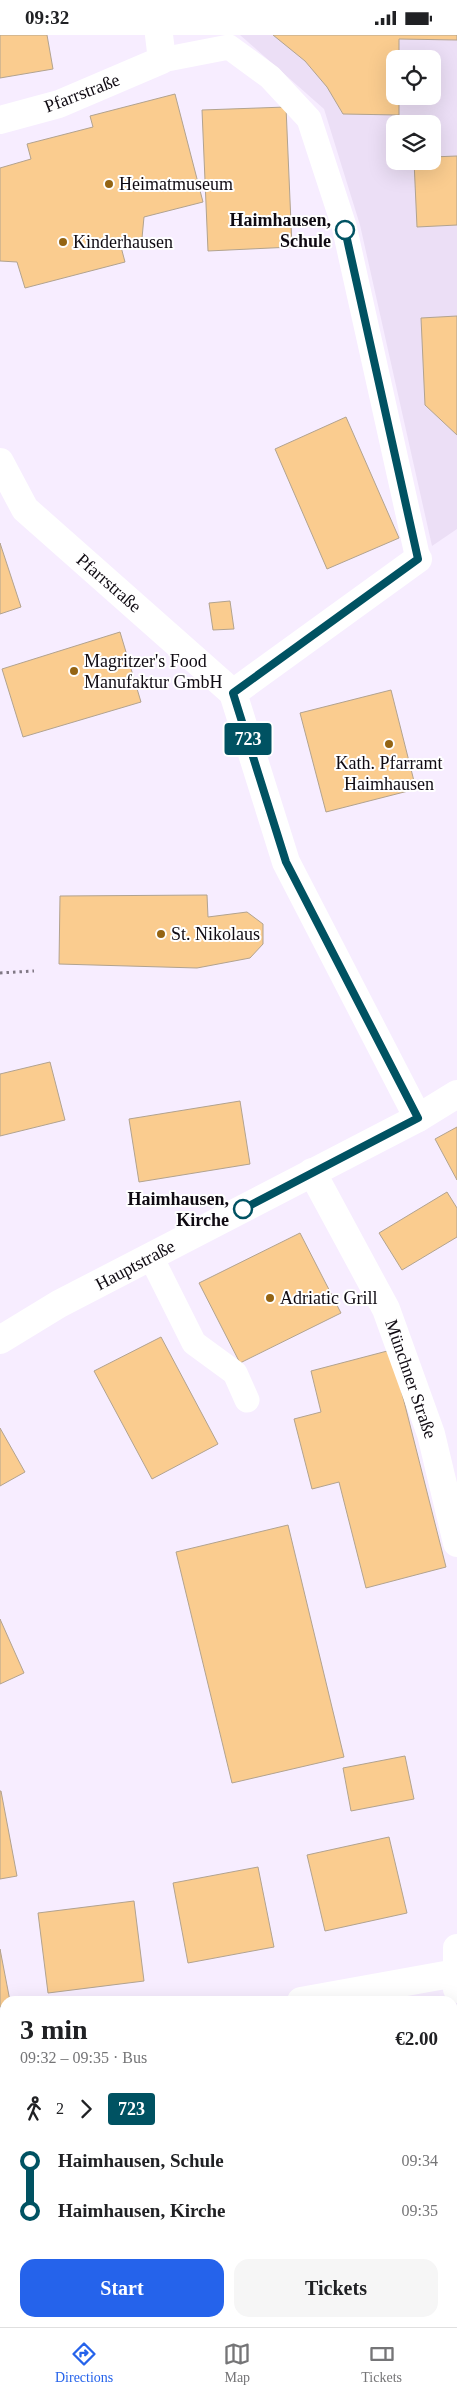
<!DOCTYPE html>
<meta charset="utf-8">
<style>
body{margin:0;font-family:Georgia,serif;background:#f6f6f6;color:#202124;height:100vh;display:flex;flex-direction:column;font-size:19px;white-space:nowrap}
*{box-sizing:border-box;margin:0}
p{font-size:16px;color:#757577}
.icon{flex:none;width:28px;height:28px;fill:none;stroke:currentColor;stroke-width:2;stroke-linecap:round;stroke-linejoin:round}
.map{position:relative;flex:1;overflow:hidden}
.sheet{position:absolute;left:0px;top:1961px;width:458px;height:331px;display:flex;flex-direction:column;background:#fff;border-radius:15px 15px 0 0;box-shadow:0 5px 20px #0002}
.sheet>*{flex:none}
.badge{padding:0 10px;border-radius:4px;font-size:18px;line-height:32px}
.controls{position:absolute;left:386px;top:15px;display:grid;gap:10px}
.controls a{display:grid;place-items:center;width:55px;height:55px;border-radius:10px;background:#fff;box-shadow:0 5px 20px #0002;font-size:25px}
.map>.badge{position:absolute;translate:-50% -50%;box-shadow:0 0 0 2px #fff}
.legs{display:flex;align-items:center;gap:8px;height:55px;padding:0 20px;font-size:16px}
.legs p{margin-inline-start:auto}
.headline{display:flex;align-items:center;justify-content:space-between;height:85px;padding:0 20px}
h1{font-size:28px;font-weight:700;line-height:38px}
.primary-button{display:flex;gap:10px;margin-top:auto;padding:10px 20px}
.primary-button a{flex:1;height:58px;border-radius:15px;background:#2563eb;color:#fff;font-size:20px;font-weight:700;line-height:58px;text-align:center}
.primary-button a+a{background:#f6f6f6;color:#202124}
ul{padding:0 20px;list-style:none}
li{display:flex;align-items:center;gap:18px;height:50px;font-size:19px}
li i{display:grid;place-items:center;width:8px;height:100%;margin:0 6px;background:currentColor}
li i::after{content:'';width:12px;height:12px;margin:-6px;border:4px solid;border-radius:50%;background:#fff}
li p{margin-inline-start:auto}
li:first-child i{background:linear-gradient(#0000 50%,currentColor 0)}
li:last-child i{background:linear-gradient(currentColor 50%,#0000 0)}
.status{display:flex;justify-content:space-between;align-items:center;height:35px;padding:0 25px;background:#fff;direction:ltr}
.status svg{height:14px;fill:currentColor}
.menu{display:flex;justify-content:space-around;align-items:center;height:70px;border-top:1px solid #e0e0e0;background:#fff;font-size:14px;color:#757577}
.menu a{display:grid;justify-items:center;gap:2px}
.menu .selected{color:#2563eb}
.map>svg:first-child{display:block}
.built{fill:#ecdff6;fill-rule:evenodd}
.building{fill:#facc8f;stroke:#b2a38f}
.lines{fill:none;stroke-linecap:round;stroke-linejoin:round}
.path{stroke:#807885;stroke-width:3;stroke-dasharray:2.5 4;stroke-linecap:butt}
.lane{stroke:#fff;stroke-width:25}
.street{stroke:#fff;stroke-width:28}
.secondary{stroke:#fff;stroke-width:28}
.line-1-casing{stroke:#fff;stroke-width:11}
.line-1{stroke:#005262;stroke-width:8}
.poi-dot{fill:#946413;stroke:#fff;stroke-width:2}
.stop-1-dot{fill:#fff;stroke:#005262;stroke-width:2.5}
.labels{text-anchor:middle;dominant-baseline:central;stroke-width:4;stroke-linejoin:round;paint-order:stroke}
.street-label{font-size:18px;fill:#0f0a12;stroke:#fff}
.poi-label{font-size:18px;fill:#0f0a12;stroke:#fff;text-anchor:start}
.stop-label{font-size:18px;font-weight:bold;fill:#0f0a12;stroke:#fff;text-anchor:end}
</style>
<div class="status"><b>09:32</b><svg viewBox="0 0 49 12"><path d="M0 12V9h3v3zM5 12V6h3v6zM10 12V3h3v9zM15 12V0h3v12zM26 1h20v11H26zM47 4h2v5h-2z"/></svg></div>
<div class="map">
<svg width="457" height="2292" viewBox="0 0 457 2292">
<rect width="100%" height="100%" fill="#f7edff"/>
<path class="built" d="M240,0H457V494L432,511L360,190L324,74ZM395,24H432V61H395ZM395,89H432V126H395Z"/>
<path class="building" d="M0,0H47L53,34L0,43Z
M273,0H457V5L399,4V24H395V61H399V80L343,79L327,52L305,26Z
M175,59L203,167L144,182L142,203L120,208L125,227L25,253L17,227L0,226V133L31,124L27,109L93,92L90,81Z
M286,72L292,212L208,216L202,75Z
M457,121V190L417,192L414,126H432V122Z
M457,281V400L425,370L421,283Z
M346,382L399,503L327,534L275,414Z
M0,508L21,572L0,579Z
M230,566L234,594L213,595L209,568Z
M120,597L141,667L23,702L2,634Z
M391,655L416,754L326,777L300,678Z
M207,860L208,882L247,877L263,889V909L250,923L197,933L59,929L60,861Z
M50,1027L65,1085L0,1101V1039Z
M240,1066L250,1129L139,1147L129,1084Z
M457,1092V1145L435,1104Z
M447,1157L457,1173V1202L402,1235L379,1198Z
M300,1198L341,1278L240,1328L199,1248Z
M161,1302L218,1409L152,1444L94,1336Z
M391,1315L446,1532L366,1553L339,1447L312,1454L294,1384L321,1377L311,1336Z
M0,1393L25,1437L0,1451Z
M288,1490L344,1722L232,1748L176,1517Z
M0,1584L24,1638L0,1649Z
M405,1721L414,1764L351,1776L343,1733Z
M1,1756L17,1841L0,1844V1756Z
M389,1802L407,1878L325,1896L307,1820Z
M258,1832L274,1912L188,1928L173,1848Z
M134,1866L144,1946L48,1958L38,1878Z
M0,1914L10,1966H5V1971L0,1972Z
M5,2055V2136H0V2056Z
M5,2202V2236L0,2237V2203Z
M12,2288H89V2292H13Z
M175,2288H241L242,2292H176Z"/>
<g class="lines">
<path class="path" d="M0,938L34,936"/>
<path class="lane" d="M162,25L229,12L270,42L309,84L344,191L418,524
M151,1222L194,1308L235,1338L247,1365"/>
<path class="street" d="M0,85L59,69L162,25L159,0
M0,427L25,474L233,658L286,827L418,1083
M233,658L418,524
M312,1137L386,1274L431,1399L457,1508
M457,1913V1954
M301,1966L456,1938
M0,2019L5,2018"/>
<path class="secondary" d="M0,1305L59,1269L418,1083L457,1059"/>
</g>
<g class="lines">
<defs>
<path id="line-1" d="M243,1174L418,1083L286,827L233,658L418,524L345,195"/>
</defs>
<use href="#line-1" class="line-1-casing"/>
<use href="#line-1" class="line-1"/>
</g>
<g class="poi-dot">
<circle cx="109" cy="149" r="5"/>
<circle cx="63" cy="207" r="5"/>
<circle cx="74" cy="636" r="5"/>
<circle cx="389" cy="709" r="5"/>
<circle cx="161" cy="899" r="5"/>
<circle cx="270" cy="1263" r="5"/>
</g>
<g class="stop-1-dot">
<circle cx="345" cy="195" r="9"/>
<circle cx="243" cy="1174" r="9"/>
</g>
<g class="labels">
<g class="street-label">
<text transform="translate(82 58) rotate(-21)">Pfarrstraße</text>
<text transform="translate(109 548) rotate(41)">Pfarrstraße</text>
<text transform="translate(135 1230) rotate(-28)">Hauptstraße</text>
<text transform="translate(411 1344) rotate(71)">Münchner Straße</text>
</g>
<g class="poi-label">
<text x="119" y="149">Heimatmuseum</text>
<text x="73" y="207">Kinderhausen</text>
<text x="84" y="626">Magritzer's Food<tspan x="84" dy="21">Manufaktur GmbH</tspan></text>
<text x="389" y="728" text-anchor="middle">Kath. Pfarramt<tspan x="389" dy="21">Haimhausen</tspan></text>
<text x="171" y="899">St. Nikolaus</text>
<text x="280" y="1263">Adriatic Grill</text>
</g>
<g class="stop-label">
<text x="331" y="185">Haimhausen,<tspan x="331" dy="21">Schule</tspan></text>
<text x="229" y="1164">Haimhausen,<tspan x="229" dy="21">Kirche</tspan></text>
</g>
</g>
</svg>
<div class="controls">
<a><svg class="icon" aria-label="locate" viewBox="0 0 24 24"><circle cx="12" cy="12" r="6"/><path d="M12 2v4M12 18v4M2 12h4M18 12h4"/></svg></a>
<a><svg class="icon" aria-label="layers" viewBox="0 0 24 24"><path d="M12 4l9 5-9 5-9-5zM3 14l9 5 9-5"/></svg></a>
</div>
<b class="badge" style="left:248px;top:704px;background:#005262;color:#fff">723</b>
<section class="sheet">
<div class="headline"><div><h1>3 min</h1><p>09:32 – 09:35 · Bus</p></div><b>€2.00</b></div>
<div class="legs"><svg class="icon" aria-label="walk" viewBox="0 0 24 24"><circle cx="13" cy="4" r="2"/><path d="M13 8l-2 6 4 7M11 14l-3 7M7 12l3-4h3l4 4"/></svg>2<svg class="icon" aria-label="forward" viewBox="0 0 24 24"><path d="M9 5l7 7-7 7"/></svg><b class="badge" style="background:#005262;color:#fff">723</b></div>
<ul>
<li><i style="color:#005262"></i><b>Haimhausen, Schule</b><p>09:34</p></li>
<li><i style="color:#005262"></i><b>Haimhausen, Kirche</b><p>09:35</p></li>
</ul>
<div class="primary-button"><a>Start</a><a>Tickets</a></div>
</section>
</div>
<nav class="menu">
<a class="selected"><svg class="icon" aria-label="directions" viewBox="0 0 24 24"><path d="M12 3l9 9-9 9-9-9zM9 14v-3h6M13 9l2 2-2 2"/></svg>Directions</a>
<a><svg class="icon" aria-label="map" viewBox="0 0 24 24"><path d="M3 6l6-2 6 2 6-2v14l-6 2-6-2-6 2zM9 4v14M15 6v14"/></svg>Map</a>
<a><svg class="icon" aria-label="tickets" viewBox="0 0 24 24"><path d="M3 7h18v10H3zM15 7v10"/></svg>Tickets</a>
</nav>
